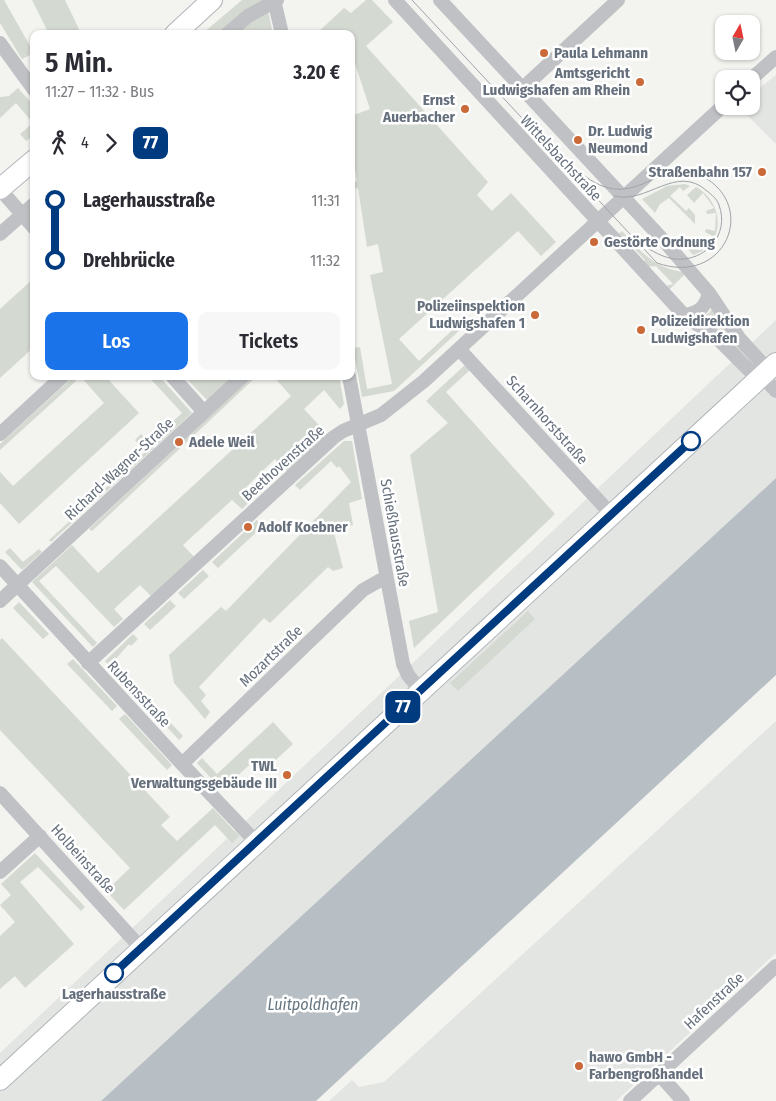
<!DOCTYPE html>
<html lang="de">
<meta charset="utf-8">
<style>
body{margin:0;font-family:"Fira Sans Condensed",sans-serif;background:#f7f7f7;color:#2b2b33;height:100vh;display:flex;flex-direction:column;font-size:19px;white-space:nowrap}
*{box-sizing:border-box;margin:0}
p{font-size:16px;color:#7c7c81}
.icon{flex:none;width:28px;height:28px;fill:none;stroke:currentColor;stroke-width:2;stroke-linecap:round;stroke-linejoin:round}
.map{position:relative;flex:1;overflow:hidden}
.drawer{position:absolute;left:30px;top:30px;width:325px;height:350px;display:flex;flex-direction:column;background:#fff;border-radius:10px;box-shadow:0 1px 4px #0004}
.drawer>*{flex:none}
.badge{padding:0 10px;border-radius:8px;font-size:18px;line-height:32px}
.needle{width:32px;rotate:9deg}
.controls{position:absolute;left:715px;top:15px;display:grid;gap:10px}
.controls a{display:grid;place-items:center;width:45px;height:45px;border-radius:10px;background:#fff;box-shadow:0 1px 4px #0004;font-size:25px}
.map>.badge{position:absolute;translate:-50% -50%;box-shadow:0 0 0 2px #fff}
.legs{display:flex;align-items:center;gap:8px;height:55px;padding:0 15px;font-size:16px}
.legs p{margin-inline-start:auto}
.overview{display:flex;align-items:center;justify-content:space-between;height:85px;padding:0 15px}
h1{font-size:28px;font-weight:600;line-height:38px}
.action{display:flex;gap:10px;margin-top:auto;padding:10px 15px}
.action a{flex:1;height:58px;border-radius:10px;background:#1a73e8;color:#fff;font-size:20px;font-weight:600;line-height:58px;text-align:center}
.action a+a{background:#f7f7f7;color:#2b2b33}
ul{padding:0 15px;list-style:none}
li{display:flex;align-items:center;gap:18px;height:60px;font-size:19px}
li i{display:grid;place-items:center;width:8px;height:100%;margin:0 6px;background:currentColor}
li i::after{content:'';width:12px;height:12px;margin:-6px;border:4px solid;border-radius:50%;background:#fff}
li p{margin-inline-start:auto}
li:first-child i{background:linear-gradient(#0000 50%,currentColor 0)}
li:last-child i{background:linear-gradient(currentColor 50%,#0000 0)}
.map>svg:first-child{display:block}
.built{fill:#e3e5e3}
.green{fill:#d4d9d1}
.water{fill:#b8bfc4}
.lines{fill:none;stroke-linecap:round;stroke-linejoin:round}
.secondary-casing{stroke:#b1b5b9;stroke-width:22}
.street{stroke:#bfc1c4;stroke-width:14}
.secondary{stroke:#fff;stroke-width:20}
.tram{stroke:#a0a4a9;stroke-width:1}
.line-1-casing{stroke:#fff;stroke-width:11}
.line-1{stroke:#003b80;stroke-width:8}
.poi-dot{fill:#cb6938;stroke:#fff;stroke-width:2}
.stop-1-dot{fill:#fff;stroke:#003b80;stroke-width:2.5}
.labels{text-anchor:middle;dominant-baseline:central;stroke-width:5;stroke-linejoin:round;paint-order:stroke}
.poi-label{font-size:15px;font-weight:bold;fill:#66707d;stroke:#fff;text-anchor:start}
.street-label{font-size:15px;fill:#66707d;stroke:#fff}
.stop-label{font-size:15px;font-weight:bold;fill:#66707d;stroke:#fff}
.water-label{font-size:16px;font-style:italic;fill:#677781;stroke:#fff}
</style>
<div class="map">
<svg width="776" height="1101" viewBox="0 0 776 1101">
<rect width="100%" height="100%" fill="#f3f3f0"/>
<path class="built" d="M776,75V144L739,107L751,106V95Z
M776,320V478L101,1101H0V1053Z
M776,721V953L616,1101H329L352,1080L359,1087L384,1082Z"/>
<path class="green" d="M0,0H4L34,53L22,59L0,23Z
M32,0H65L79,29L72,34H49Z
M242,0H263L219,34H202Z
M366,0H372L393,22L366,46L488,182L477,195L492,211L511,193L556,242L541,256L518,231L399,339L419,361L459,324L462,328L394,391L362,397L353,348L360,347L367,389L392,384L370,275L383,272L378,244L367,247L358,188L351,189V183L357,181L351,149V116L370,109L351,52V34H316L344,8L351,13Z
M268,11L273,34H237L256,17Z
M18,88L34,106V135L26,141L20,134L33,123L16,103L0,118V97L9,96Z
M685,184L690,186L683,191L680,187L670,196L686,211L689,208L695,215V224L669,198L660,204L655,213L642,199L667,186Z
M696,187C724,202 727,244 693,255L688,249L695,243L700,250L713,236L705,232L706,229L715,231L716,213L707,214L706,211L714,208L703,193L694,203L687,195Z
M622,231C641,252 657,271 687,272L667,292L662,287L673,284L656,266L644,267L641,264L645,260L622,236L618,239L616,236Z
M34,278V288L31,290L34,294V347L0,378V309Z
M713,307L744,351L742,353L701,317L709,313Z
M466,364L471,369L446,392L555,514L414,648L409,621L438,612L410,455L448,423L426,401Z
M80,376H105L139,413L19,524L0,503V472L13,486L104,403Z
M148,376H159L192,413L158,444L154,439L182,413Z
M184,376H236L208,401Z
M252,376H257L92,531L89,529Z
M273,376H339L344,404L340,409L324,390L304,409L327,434L287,471L275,459L243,490L252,499L242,509L232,500L183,545L195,558L153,598L140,585L114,609L123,619L114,627L56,566L39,581L97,643L93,647L32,582L72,545L98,573L291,396Z
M73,377L76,381L0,450V444Z
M141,434L154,448L51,542L49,540L145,452L135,440Z
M344,441H352L362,499L349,503L353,525L333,529L343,568L333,571L328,567L270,623L264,618L199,687L206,695L201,701L210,712L205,719L174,683L169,655L221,607L226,611L351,482L339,466L337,468L331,461L300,490L295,485Z
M257,520L263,526L218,568L212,562Z
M10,548L23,562L39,549L42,552L22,570L5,552Z
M203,570L209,576L184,599L178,593Z
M170,600L176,606L150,630L144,624Z
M19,602L49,634L43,639L13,608Z
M528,611L535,619L458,691L450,683Z
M133,634L138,639L131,646L129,644L113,662L183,736L179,740L105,661Z
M2,638L170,817L161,825L177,841L213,808L239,836L232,843L215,825L124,910L106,891L130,868L0,730V640Z
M73,659L117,706L112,711L67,664Z
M125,714L172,765L167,770L119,719Z
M273,722L293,744L267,768L257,758L222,790L197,763L202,758L217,774Z
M35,853L85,907L81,911L38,867L20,882L74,944L25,988L15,976L0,989V936L15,922L0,905L11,895L1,884Z"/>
<path class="water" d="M776,478V675L316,1101H101Z"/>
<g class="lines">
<defs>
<path id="secondary" d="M175,34L212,0
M0,189L34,160
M0,1080L776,363"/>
</defs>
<use href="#secondary" class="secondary-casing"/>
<path class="street" d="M274,0L282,34
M395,0L684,315L718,339L751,372L762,376L776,391
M440,0L665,242L709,293L739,338L760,361L762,376
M227,34L248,16L277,0
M0,43L34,90
M751,79L776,57
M523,88L618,0
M0,189L34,228
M0,234L34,204
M684,315C699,313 705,308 709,293
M459,349L611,514
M172,376L204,412
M349,376L403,664L408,675L421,691
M0,434L63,376
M0,566L182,764L256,842
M0,601L243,376
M88,663L334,437L343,431L381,415L424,381L724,105
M182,764L363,590L386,577
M0,793L141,948
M0,872L40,836
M659,1074L683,1101
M630,1101L776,966"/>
<use href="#secondary" class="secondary"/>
<path class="tram" d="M412,0L657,263C725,287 759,206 702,176C659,153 635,218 581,173
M614,196C647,205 676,163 707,191C712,195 717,199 719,205C730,235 705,262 675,259C665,258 656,253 647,248"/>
</g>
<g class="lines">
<defs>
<path id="line-1" d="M114,973L691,441"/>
</defs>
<use href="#line-1" class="line-1-casing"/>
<use href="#line-1" class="line-1"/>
</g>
<g class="poi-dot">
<circle cx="544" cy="53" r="5"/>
<circle cx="640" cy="82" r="5"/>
<circle cx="465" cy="109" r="5"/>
<circle cx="578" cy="140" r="5"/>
<circle cx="762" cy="172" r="5"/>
<circle cx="594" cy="242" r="5"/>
<circle cx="535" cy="315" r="5"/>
<circle cx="641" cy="330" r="5"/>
<circle cx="179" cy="442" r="5"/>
<circle cx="248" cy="527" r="5"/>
<circle cx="287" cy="775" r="5"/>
<circle cx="579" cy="1066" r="5"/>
</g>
<g class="stop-1-dot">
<circle cx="691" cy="441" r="9"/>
<circle cx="114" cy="973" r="9"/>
</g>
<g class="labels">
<g class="poi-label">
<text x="554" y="53">Paula Lehmann</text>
<text x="630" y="73" text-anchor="end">Amtsgericht<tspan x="630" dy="17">Ludwigshafen am Rhein</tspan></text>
<text x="455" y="100" text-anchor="end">Ernst<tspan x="455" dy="17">Auerbacher</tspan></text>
<text x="588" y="131">Dr. Ludwig<tspan x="588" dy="17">Neumond</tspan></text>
<text x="752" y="172" text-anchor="end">Straßenbahn 157</text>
<text x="604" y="242">Gestörte Ordnung</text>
<text x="525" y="306" text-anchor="end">Polizeiinspektion<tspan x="525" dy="17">Ludwigshafen 1</tspan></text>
<text x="651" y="321">Polizeidirektion<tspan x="651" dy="17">Ludwigshafen</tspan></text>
<text x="189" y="442">Adele Weil</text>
<text x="258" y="527">Adolf Koebner</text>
<text x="277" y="766" text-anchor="end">TWL<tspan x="277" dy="17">Verwaltungsgebäude III</tspan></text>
<text x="589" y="1057">hawo GmbH -<tspan x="589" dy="17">Farbengroßhandel</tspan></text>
</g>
<g class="street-label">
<text transform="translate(561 158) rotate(47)">Wittelsbachstraße</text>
<text transform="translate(547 420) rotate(48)">Scharnhorststraße</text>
<text transform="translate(283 463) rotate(-42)">Beethovenstraße</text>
<text transform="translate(119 469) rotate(-43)">Richard-Wagner-Straße</text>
<text transform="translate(395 533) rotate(80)">Schießhausstraße</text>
<text transform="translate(271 656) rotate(-44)">Mozartstraße</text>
<text transform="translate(139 694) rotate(47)">Rubensstraße</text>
<text transform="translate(83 859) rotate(48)">Holbeinstraße</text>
<text transform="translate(714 1001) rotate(-43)">Hafenstraße</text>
</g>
<g class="stop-label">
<text x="114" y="994">Lagerhausstraße</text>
</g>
<g class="water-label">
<text x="313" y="1004">Luitpoldhafen</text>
</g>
</g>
</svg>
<div class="controls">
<a><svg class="needle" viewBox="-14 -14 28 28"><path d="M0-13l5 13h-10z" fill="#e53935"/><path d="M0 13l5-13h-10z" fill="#7c7c81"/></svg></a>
<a><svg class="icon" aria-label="locate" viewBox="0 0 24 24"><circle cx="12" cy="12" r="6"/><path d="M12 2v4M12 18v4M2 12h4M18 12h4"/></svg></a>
</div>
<b class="badge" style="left:403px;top:707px;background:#003b80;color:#fff">77</b>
<section class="drawer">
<div class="overview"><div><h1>5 Min.</h1><p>11:27 – 11:32 · Bus</p></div><b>3.20 €</b></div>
<div class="legs"><svg class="icon" aria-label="walk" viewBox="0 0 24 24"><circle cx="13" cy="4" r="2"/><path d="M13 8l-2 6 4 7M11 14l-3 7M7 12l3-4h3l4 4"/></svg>4<svg class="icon" aria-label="forward" viewBox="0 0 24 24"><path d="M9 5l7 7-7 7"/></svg><b class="badge" style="background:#003b80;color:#fff">77</b></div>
<ul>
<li><i style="color:#003b80"></i><b>Lagerhausstraße</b><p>11:31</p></li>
<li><i style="color:#003b80"></i><b>Drehbrücke</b><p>11:32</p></li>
</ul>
<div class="action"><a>Los</a><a>Tickets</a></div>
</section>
</div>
